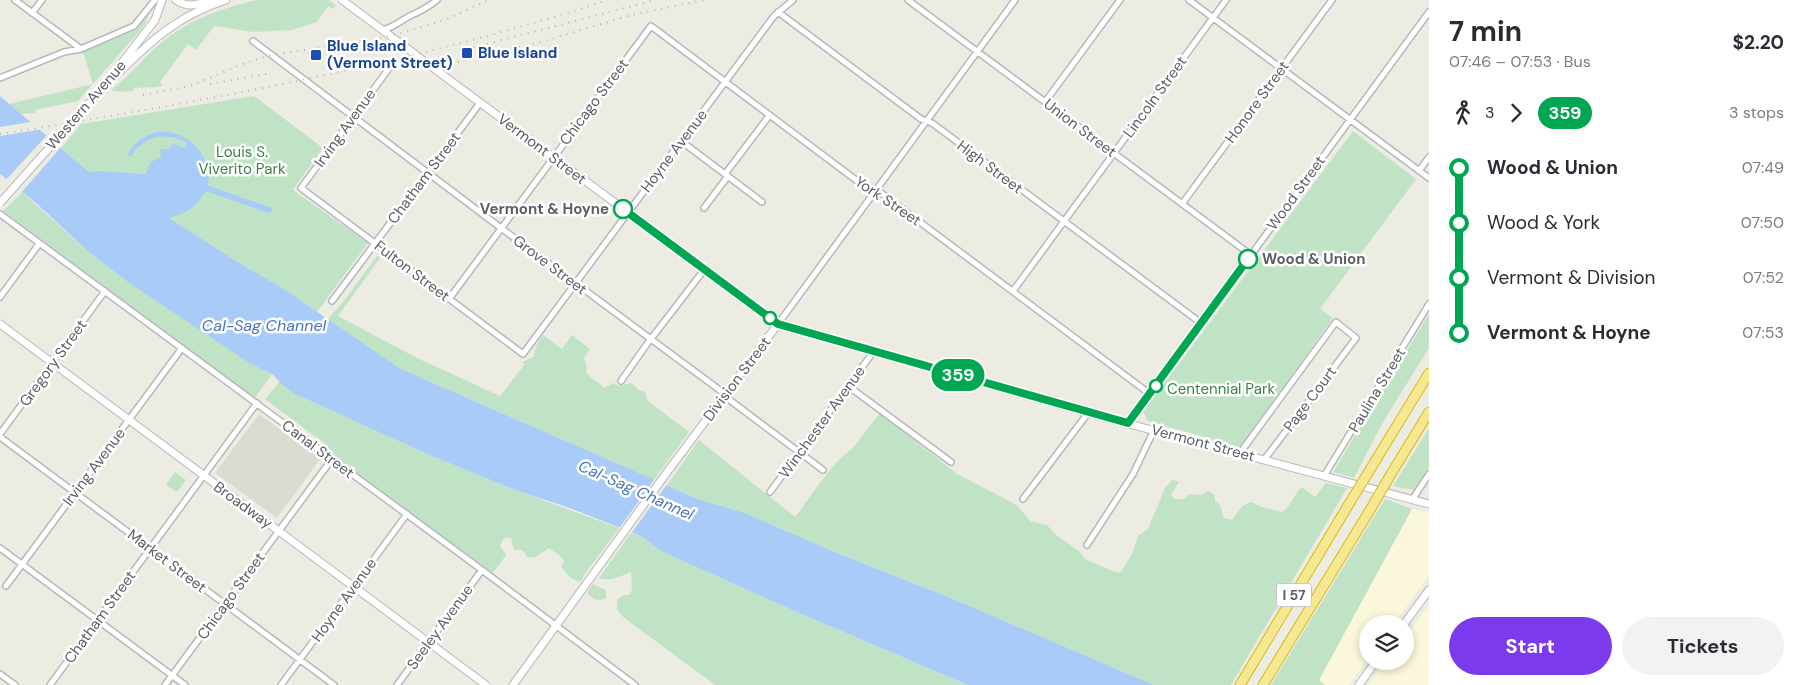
<!DOCTYPE html>
<meta charset="utf-8">
<style>
body{margin:0;font-family:"DM Sans",sans-serif;background:#f2f2f3;color:#2b2b33;height:100vh;display:flex;flex-direction:column;font-size:19px;white-space:nowrap}
*{box-sizing:border-box;margin:0}
p{font-size:16px;color:#7c7c81}
.icon{flex:none;width:28px;height:28px;fill:none;stroke:currentColor;stroke-width:2;stroke-linecap:round;stroke-linejoin:round}
.map{position:relative;flex:1;overflow:hidden}
.side{display:flex;flex-direction:column;background:#fff;width:375px}
.side>*{flex:none}
.badge{padding:0 10px;border-radius:16px;font-size:18px;line-height:32px}
.tools{position:absolute;left:1359px;top:615px;display:grid;gap:10px}
.tools a{display:grid;place-items:center;width:55px;height:55px;border-radius:50%;background:#fff;box-shadow:0 2px 8px #0003;font-size:25px}
.map>.badge{position:absolute;translate:-50% -50%;box-shadow:0 0 0 2px #fff}
.legs{display:flex;align-items:center;gap:8px;height:55px;padding:0 20px;font-size:16px}
.legs p{margin-inline-start:auto}
.overview{display:flex;align-items:center;justify-content:space-between;height:85px;padding:0 20px}
h1{font-size:28px;font-weight:700;line-height:38px}
.button{display:flex;gap:10px;margin-top:auto;padding:10px 20px}
.button a{flex:1;height:58px;border-radius:30px;background:#7c3aed;color:#fff;font-size:20px;font-weight:700;line-height:58px;text-align:center}
.button a+a{background:#f2f2f3;color:#2b2b33}
ul{padding:0 20px;list-style:none}
li{display:flex;align-items:center;gap:18px;height:55px;font-size:19px}
li i{display:grid;place-items:center;width:8px;height:100%;margin:0 6px;background:currentColor}
li i::after{content:'';width:12px;height:12px;margin:-6px;border:4px solid;border-radius:50%;background:#fff}
li p{margin-inline-start:auto}
li:first-child i{background:linear-gradient(#0000 50%,currentColor 0)}
li:last-child i{background:linear-gradient(currentColor 50%,#0000 0)}
main{display:flex;flex:1;min-height:0}
.map>svg:first-child{display:block}
.commercial{fill:#fbf7da}
.education{fill:#dcdbd1}
.green{fill:#c1e3c5}
.water{fill:#a8cbf8}
.pier{fill:#edece3}
.lines{fill:none;stroke-linecap:round;stroke-linejoin:round}
.canal{stroke:#a8cbf8;stroke-width:6}
.street-casing{stroke:#b5b8bc;stroke-width:8}
.secondary-casing{stroke:#b7b8be;stroke-width:9}
.highway-casing{stroke:#deb811;stroke-width:11}
.street{stroke:#fff;stroke-width:5}
.secondary{stroke:#fff;stroke-width:7}
.highway{stroke:#f5e892;stroke-width:9}
.rail{stroke:#b3b4b4;stroke-width:2;stroke-dasharray:1 6;stroke-linecap:butt}
.secondary-bridge-casing{stroke:#b7b8be;stroke-width:9;stroke-linecap:butt}
.highway-bridge-casing{stroke:#deb811;stroke-width:11;stroke-linecap:butt}
.secondary-bridge{stroke:#fff;stroke-width:7}
.highway-bridge{stroke:#f5e892;stroke-width:9}
.line-1-casing{stroke:#fff;stroke-width:11}
.line-1{stroke:#00a651;stroke-width:8}
.transit-dot{fill:#1a4fb4;stroke:#fff;stroke-width:2}
.stop-1-dot{fill:#fff;stroke:#00a651;stroke-width:2.5}
.labels{text-anchor:middle;dominant-baseline:central;stroke-width:5;stroke-linejoin:round;paint-order:stroke}
.shield{fill:#fff;stroke:#8c8e92;stroke-width:1}
.shield-label{font-size:14px;font-weight:bold;fill:#5b5e63}
.transit-label{font-size:15px;font-weight:bold;fill:#164399;stroke:#fff;text-anchor:start}
.street-label{font-size:15px;fill:#5b5e63;stroke:#fff}
.park-label{font-size:15px;fill:#3b8147;stroke:#fff}
.stop-label{font-size:15px;font-weight:bold;fill:#5b5e63;stroke:#fff;text-anchor:end}
.water-label{font-size:16px;font-style:italic;fill:#4c74ba;stroke:#fff}
</style>
<main>
<div class="map">
<svg width="1429" height="685" viewBox="0 0 1429 685">
<rect width="100%" height="100%" fill="#edece3"/>
<path class="commercial" d="M1412,509L1429,513V576L1394,624H1368L1367,660L1349,685H1325L1319,680Z
M1429,605V685H1368L1386,661H1405V637Z"/>
<path class="education" d="M259,414L320,459L277,518L215,473Z"/>
<path class="green" d="M257,0H329L336,5L333,9L328,6L317,22L292,30L253,32L214,26L196,50L188,44L160,82L163,85L157,87L134,88L133,91L120,92L111,90C130,76 144,57 162,42C190,19 222,8 257,0Z
M152,7L144,26L78,101L35,110V113L21,114L9,104L93,84L83,52L136,30Z
M254,96L323,148L293,190L368,243L317,312L284,289L241,264L169,218L146,174L101,171L89,172L61,148L81,124Z
M1353,131L1416,179L1320,309L1333,318L1240,447L1148,421L1143,412Z
M22,192L90,253L129,283L249,363L272,374L255,398L3,211Z
M377,256L380,258L338,316L417,358L500,396L525,364L522,362L533,357L537,344L543,335L562,349L572,335L590,349L584,358L587,368L586,372C591,380 599,381 604,388L613,383L619,386L631,383L639,390L645,392L648,401L689,432L654,480L399,368L327,320L343,302Z
M1429,314V348L1383,422L1354,478L1333,472Z
M280,381L285,387L295,394L427,454L518,491L619,528L584,575L581,582L571,578L561,567L564,561L559,555L549,548L534,558L527,557C524,550 521,549 514,550L511,538H504L500,546L506,555L493,573L336,459L324,449V443L265,399Z
M880,413L957,474L1017,505L1030,521L1047,525L1057,536L1079,551L1085,559L1115,572H1121L1132,554L1138,536L1148,529L1165,488L1172,480L1179,482L1171,495L1175,499H1184L1190,494L1201,495L1208,491L1215,495V501L1220,505L1224,518L1232,520L1242,506L1251,502L1262,507L1283,512L1290,504L1299,489L1303,488L1315,497L1326,483L1347,488L1231,685H1154L951,598L837,553L745,513L698,499L667,485L699,440L795,517C811,497 831,463 852,449Z
M1429,428V467L1414,490L1393,486Z
M175,472L186,480L177,492L166,485Z
M1385,499L1412,509L1319,680L1325,685H1271Z
M631,533L641,536L661,551L792,610L968,685H715L623,617L617,609V600L623,595H629L632,590L631,572C620,576 611,582 599,578Z
M593,584L606,590V598C598,603 593,599 587,593Z"/>
<path class="water" d="M0,96L89,172L101,171L146,174L150,163L161,156L160,149H170L172,143L184,148L187,143C166,131 143,136 131,156L127,155C165,93 245,170 190,209C184,214 176,215 169,218L241,264L284,289L399,368L698,499L745,513L837,553L951,598L1154,685H968L792,610L661,551L641,536L567,507L518,491L427,454L295,394L285,387L272,374L249,363L129,283L90,253L36,203L0,174Z"/>
<path class="pier" d="M31,122H34L43,129L0,136V127Z
M48,134L62,146L20,194L5,181Z
M656,477L668,483L630,535L618,530Z"/>
<g class="lines">
<path class="canal" d="M206,188L269,210"/>
<defs>
<path id="street" d="M15,0L81,49
M908,0L1251,255
M1189,0L1429,178
M778,12L921,119L932,123L1201,323
M32,13L42,0
M382,30C393,28 399,22 408,17C418,12 428,8 437,0
M253,41L501,228L721,391L731,401L823,470
M390,67L301,188L523,354L774,16L793,0
M0,78L64,52L81,49L134,26L155,0
M1045,102L1120,0
M681,141L762,202
M1419,171L1429,157
M725,174L769,116
M1182,204L1332,0
M704,208L728,176
M0,214L482,570L635,685
M1013,291L1226,0
M0,297L39,244
M449,299L651,26L868,189L881,193L1150,394
M332,301L480,103
M778,324L1015,0
M621,381L647,344L704,270
M848,386L951,462
M1128,423L1429,12
M0,434L105,291
M0,437L334,685
M1240,453L1336,322L1356,338L1264,460
M1324,476L1429,304
M770,492L874,351
M1023,499L1088,413
M1412,500L1429,474
M1087,545L1133,474L1154,430
M0,548L185,685
M6,586L182,348
M0,674L15,685
M50,685L257,403
M165,685L332,459
M281,685L407,514
M397,685L482,570"/>
<path id="secondary" d="M176,0C188,9 199,4 212,0
M342,0L778,324L1088,413L1429,504
M118,68L155,20L162,0
M98,93C139,53 169,18 226,0
M0,324L486,685
M1404,624L1429,590
M513,685L665,475L778,324
M1359,685L1376,661"/>
<path id="highway" d="M1371,468L1429,373
M1391,474L1429,412
M1240,685L1349,504
M1263,685L1370,510"/>
</defs>
<use href="#street" class="street-casing"/>
<use href="#secondary" class="secondary-casing"/>
<use href="#highway" class="highway-casing"/>
<use href="#street" class="street"/>
<use href="#secondary" class="secondary"/>
<use href="#highway" class="highway"/>
<path class="rail" d="M460,51L655,0
M458,62L541,42L631,15L704,0
M210,84L270,73
M143,95L190,86L245,63L271,55L371,40L405,32L447,19L489,0
M0,134C207,101 408,65 608,0"/>
<defs>
<path id="secondary-bridge" d="M0,203L98,93"/>
<path id="highway-bridge" d="M1349,504L1371,468
M1370,510L1391,474"/>
</defs>
<use href="#secondary-bridge" class="secondary-bridge-casing"/>
<use href="#highway-bridge" class="highway-bridge-casing"/>
<use href="#secondary-bridge" class="secondary-bridge"/>
<use href="#highway-bridge" class="highway-bridge"/>
</g>
<g class="lines">
<defs>
<path id="line-1" d="M623,209L778,324L1128,423L1248,259"/>
</defs>
<use href="#line-1" class="line-1-casing"/>
<use href="#line-1" class="line-1"/>
</g>
<g class="transit-dot">
<rect x="461" y="47" width="12" height="12" rx="2.5"/>
<rect x="310" y="49" width="12" height="12" rx="2.5"/>
</g>
<g class="stop-1-dot">
<circle cx="623" cy="209" r="9"/>
<circle cx="1248" cy="259" r="9"/>
<circle cx="770" cy="318" r="6"/>
<circle cx="1156" cy="386" r="6"/>
</g>
<g class="labels">
<rect class="shield" x="1276.5" y="583.5" width="35" height="23" rx="4"/>
<g class="shield-label">
<text x="1294" y="595">I 57</text>
</g>
<g class="transit-label">
<text x="327" y="46">Blue Island<tspan x="327" dy="17">(Vermont Street)</tspan></text>
<text x="478" y="53">Blue Island</text>
</g>
<g class="street-label">
<text transform="translate(1155 97) rotate(-54)">Lincoln Street</text>
<text transform="translate(594 102) rotate(-53)">Chicago Street</text>
<text transform="translate(1257 102) rotate(-54)">Honore Street</text>
<text transform="translate(86 105) rotate(-49)">Western Avenue</text>
<text transform="translate(345 128) rotate(-54)">Irving Avenue</text>
<text transform="translate(1080 128) rotate(37)">Union Street</text>
<text transform="translate(542 149) rotate(37)">Vermont Street</text>
<text transform="translate(674 151) rotate(-53)">Hoyne Avenue</text>
<text transform="translate(990 167) rotate(37)">High Street</text>
<text transform="translate(424 178) rotate(-53)">Chatham Street</text>
<text transform="translate(1296 193) rotate(-54)">Wood Street</text>
<text transform="translate(888 201) rotate(34)">York Street</text>
<text transform="translate(550 265) rotate(37)">Grove Street</text>
<text transform="translate(412 271) rotate(37)">Fulton Street</text>
<text transform="translate(53 363) rotate(-54)">Gregory Street</text>
<text transform="translate(737 379) rotate(-53)">Division Street</text>
<text transform="translate(1377 390) rotate(-59)">Paulina Street</text>
<text transform="translate(1310 399) rotate(-53)">Page Court</text>
<text transform="translate(822 422) rotate(-54)">Winchester Avenue</text>
<text transform="translate(1203 443) rotate(15)">Vermont Street</text>
<text transform="translate(318 449) rotate(37)">Canal Street</text>
<text transform="translate(94 467) rotate(-53)">Irving Avenue</text>
<text transform="translate(243 505) rotate(36)">Broadway</text>
<text transform="translate(167 561) rotate(37)">Market Street</text>
<text transform="translate(231 596) rotate(-54)">Chicago Street</text>
<text transform="translate(344 600) rotate(-54)">Hoyne Avenue</text>
<text transform="translate(100 617) rotate(-54)">Chatham Street</text>
<text transform="translate(440 627) rotate(-54)">Seeley Avenue</text>
</g>
<g class="park-label">
<text x="242" y="152">Louis S.<tspan x="242" dy="17">Viverito Park</tspan></text>
<text x="1221" y="389">Centennial Park</text>
</g>
<g class="stop-label">
<text x="609" y="209">Vermont &amp; Hoyne</text>
<text x="1262" y="259" text-anchor="start">Wood &amp; Union</text>
</g>
<g class="water-label">
<text x="264" y="325">Cal-Sag Channel</text>
<text transform="translate(636 490) rotate(24)">Cal-Sag Channel</text>
</g>
</g>
</svg>
<div class="tools">
<a><svg class="icon" aria-label="layers" viewBox="0 0 24 24"><path d="M12 4l9 5-9 5-9-5zM3 14l9 5 9-5"/></svg></a>
</div>
<b class="badge" style="left:958px;top:375px;background:#00a651;color:#fff">359</b>
</div>
<section class="side">
<div class="overview"><div><h1>7 min</h1><p>07:46 – 07:53 · Bus</p></div><b>$2.20</b></div>
<div class="legs"><svg class="icon" aria-label="walk" viewBox="0 0 24 24"><circle cx="13" cy="4" r="2"/><path d="M13 8l-2 6 4 7M11 14l-3 7M7 12l3-4h3l4 4"/></svg>3<svg class="icon" aria-label="forward" viewBox="0 0 24 24"><path d="M9 5l7 7-7 7"/></svg><b class="badge" style="background:#00a651;color:#fff">359</b><p>3 stops</p></div>
<ul>
<li><i style="color:#00a651"></i><b>Wood &amp; Union</b><p>07:49</p></li>
<li><i style="color:#00a651"></i><span>Wood &amp; York</span><p>07:50</p></li>
<li><i style="color:#00a651"></i><span>Vermont &amp; Division</span><p>07:52</p></li>
<li><i style="color:#00a651"></i><b>Vermont &amp; Hoyne</b><p>07:53</p></li>
</ul>
<div class="button"><a>Start</a><a>Tickets</a></div>
</section>
</main>
